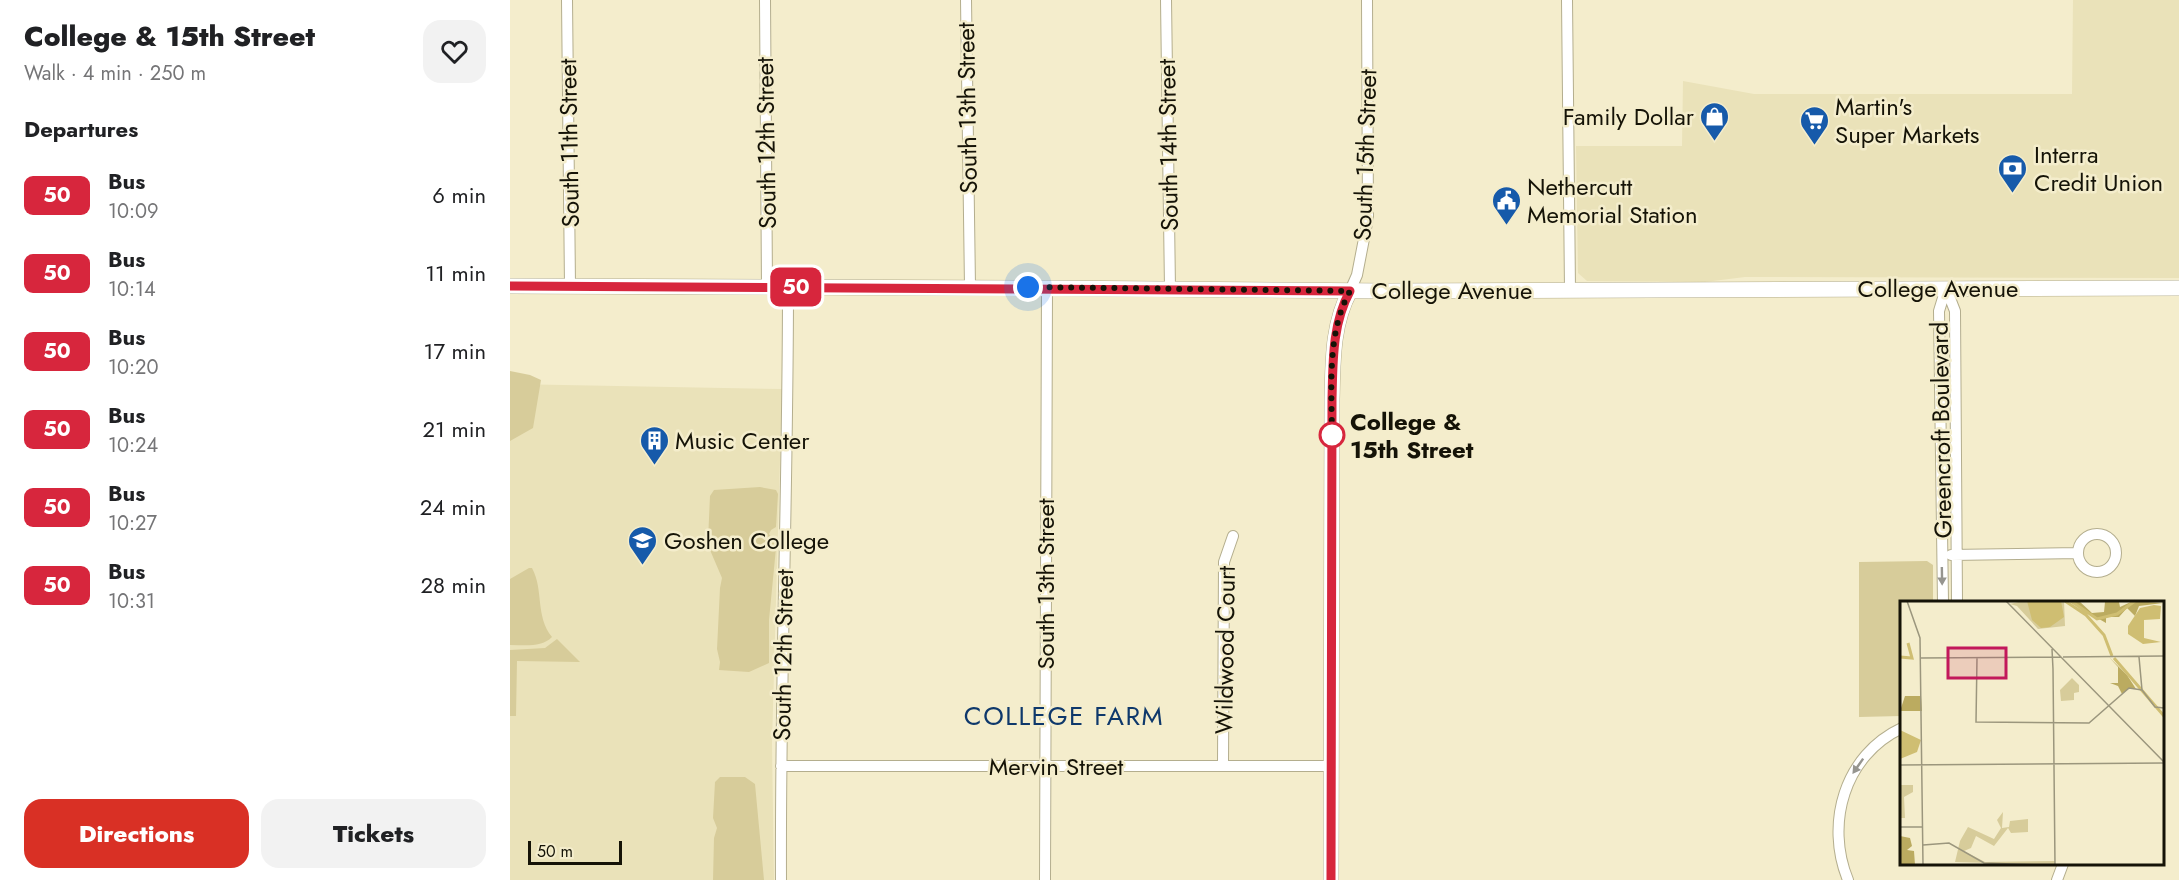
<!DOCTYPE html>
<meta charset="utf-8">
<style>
body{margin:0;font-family:Jost,sans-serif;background:#f2f2f2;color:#202124;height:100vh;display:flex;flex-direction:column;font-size:22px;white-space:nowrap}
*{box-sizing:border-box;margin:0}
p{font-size:20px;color:#757577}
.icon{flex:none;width:33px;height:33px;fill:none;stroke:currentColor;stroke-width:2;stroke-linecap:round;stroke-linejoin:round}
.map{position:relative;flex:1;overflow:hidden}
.drawer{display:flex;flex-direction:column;background:#fff;width:510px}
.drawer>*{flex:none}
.badge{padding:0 12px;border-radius:9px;font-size:21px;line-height:39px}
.scale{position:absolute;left:18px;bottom:15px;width:94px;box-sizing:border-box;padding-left:6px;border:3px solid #151307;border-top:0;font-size:16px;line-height:21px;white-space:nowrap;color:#151307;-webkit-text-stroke:4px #f4edcc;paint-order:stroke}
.you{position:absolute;width:30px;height:30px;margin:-15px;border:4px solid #fff;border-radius:50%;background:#1a73e8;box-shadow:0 0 0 9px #1a73e833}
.map>.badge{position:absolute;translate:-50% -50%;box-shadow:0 0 0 3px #fff}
h2{padding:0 24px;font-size:22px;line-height:54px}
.round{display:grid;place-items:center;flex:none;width:63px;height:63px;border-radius:18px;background:#f2f2f2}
.headline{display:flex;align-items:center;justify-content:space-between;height:102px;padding:0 24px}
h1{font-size:28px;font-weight:800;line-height:45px}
.primary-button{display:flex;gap:12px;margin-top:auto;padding:12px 24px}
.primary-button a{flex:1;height:69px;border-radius:18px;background:#d93025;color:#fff;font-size:24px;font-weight:800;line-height:69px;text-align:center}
.primary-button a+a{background:#f2f2f2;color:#202124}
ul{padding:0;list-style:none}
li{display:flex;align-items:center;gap:18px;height:78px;padding:0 24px}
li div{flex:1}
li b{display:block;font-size:22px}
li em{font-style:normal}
li .badge{min-width:66px;font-weight:700;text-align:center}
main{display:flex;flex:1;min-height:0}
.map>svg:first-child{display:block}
.built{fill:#eae2b9}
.green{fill:#d7cc9a}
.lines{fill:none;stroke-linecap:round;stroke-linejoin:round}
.street-casing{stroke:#b4ae8e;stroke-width:12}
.secondary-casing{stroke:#b4ae8e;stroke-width:16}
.street{stroke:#fff;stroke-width:10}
.secondary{stroke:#fff;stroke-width:15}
.oneway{fill:#96958f}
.line-casing{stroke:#fff;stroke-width:14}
.line{stroke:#d7263d;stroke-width:9}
.walk{stroke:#151307;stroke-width:6;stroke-dasharray:0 10.8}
.stop-dot{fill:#fff;stroke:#d7263d;stroke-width:3}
.labels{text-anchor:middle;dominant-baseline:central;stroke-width:5;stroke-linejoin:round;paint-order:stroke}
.poi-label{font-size:24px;fill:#151307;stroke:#f4edcc;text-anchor:start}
.street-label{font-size:24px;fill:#151307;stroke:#f4edcc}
.stop-label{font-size:24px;font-weight:bold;fill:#151307;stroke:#f4edcc;text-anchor:start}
.neighbourhood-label{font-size:26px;letter-spacing:1.5px;fill:#0e386b;stroke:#f4edcc}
.inset-river{fill:none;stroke:#cfbe72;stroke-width:3}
.inset-road{fill:none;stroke:#9b967d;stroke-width:1.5}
.view{fill:#c2185b;fill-opacity:0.15;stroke:#c2185b;stroke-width:3}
.inset-edge{fill:none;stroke:#151307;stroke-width:3}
</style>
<main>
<section class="drawer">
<div class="headline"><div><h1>College &amp; 15th Street</h1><p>Walk · 4 min · 250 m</p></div><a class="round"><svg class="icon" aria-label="heart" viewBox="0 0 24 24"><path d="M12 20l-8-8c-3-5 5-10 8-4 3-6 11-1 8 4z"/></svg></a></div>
<h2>Departures</h2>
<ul>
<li><span class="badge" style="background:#d7263d;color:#fff">50</span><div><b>Bus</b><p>10:09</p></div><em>6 min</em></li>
<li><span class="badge" style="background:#d7263d;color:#fff">50</span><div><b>Bus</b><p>10:14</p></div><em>11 min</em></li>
<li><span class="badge" style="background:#d7263d;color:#fff">50</span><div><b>Bus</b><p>10:20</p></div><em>17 min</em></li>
<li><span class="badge" style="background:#d7263d;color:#fff">50</span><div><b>Bus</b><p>10:24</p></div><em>21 min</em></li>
<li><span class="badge" style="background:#d7263d;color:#fff">50</span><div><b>Bus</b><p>10:27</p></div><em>24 min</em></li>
<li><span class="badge" style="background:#d7263d;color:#fff">50</span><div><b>Bus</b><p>10:31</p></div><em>28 min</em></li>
</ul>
<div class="primary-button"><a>Directions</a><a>Tickets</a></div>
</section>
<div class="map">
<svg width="1669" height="880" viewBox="0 0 1669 880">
<rect width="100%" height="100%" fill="#f4edcc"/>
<path class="built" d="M1563,0H1669V278L1235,277L1195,282L1077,281L1068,273L1066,146H1172L1173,81L1244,94H1562Z
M0,384L272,389L262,743L264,880H0Z"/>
<path class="green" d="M0,371L20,375L31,380L23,428L0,441Z
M250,487L266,490L268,494L266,527L261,530L259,534L265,542L266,548L259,620V663L239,672L209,670L210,662L207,649L210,588L212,578L200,550L198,541L200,496L204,490Z
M1417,561L1423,565V602H1392L1391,716L1349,717V562Z
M19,568H22C34,590 25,616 42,637C31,648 15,645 0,645V579Z
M47,639L70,662L7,661L6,716H0V650L35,648Z
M210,777H235L245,784L254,880H203L204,838L207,828L203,818L205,782Z"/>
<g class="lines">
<defs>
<path id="street" d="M57,0L60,286
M255,0L257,287
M456,0L460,287
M656,0L660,289
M1057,0L1060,290
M1436,288L1445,311L1447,602
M840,291L847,275L858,218L857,0
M1568 553a19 19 0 1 1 38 0a19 19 0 1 1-38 0Z
M1441,555L1568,553
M1433,602L1429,311L1436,288
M271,766H821
M713,766L714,562L723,536
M271,880C270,682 278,485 278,287
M535,880L537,288
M1338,880C1315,824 1334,755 1392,728
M1547,880L1553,864"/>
<path id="secondary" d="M0,286L537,288L875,291L1669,288
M821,880L822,399C823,362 822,324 840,291"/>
</defs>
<use href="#street" class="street-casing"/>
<use href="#secondary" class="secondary-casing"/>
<use href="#street" class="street"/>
<use href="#secondary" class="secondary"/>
</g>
<defs><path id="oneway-solid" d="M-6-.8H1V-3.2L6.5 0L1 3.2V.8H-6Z" transform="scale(1.5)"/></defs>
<g class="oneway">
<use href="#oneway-solid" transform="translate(1432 576) rotate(89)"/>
<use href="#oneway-solid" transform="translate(1348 766) rotate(125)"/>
</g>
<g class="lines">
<defs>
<path id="line" d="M0,286L840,291C822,324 823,362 822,399L821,880"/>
</defs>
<use href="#line" class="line-casing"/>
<use href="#line" class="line"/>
<path class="walk" d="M518,287L840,291C816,334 822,391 822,440V435"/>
</g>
<defs>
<symbol id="shop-pin" viewBox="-11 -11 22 30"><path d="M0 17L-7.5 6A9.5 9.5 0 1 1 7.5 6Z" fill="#165aaa" stroke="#f4edcc"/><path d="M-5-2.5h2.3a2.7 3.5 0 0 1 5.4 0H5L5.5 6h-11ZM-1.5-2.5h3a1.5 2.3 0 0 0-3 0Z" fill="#fff"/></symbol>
<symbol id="supermarket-pin" viewBox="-11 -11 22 30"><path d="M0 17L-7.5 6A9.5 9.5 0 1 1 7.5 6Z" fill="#165aaa" stroke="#f4edcc"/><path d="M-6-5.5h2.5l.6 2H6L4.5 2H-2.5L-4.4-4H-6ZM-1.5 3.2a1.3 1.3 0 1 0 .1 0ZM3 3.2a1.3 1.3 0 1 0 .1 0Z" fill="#fff"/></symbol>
<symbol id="bank-pin" viewBox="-11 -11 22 30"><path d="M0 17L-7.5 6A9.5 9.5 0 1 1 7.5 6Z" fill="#165aaa" stroke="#f4edcc"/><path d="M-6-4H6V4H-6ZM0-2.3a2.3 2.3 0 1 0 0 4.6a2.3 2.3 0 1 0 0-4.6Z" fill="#fff"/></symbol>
<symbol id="civic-pin" viewBox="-11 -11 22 30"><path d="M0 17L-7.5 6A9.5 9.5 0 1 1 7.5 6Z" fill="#165aaa" stroke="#f4edcc"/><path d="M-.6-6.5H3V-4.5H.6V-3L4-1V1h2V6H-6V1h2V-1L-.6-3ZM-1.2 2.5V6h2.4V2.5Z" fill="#fff"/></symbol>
<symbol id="building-pin" viewBox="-11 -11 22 30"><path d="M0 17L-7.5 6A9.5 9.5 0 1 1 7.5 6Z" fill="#165aaa" stroke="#f4edcc"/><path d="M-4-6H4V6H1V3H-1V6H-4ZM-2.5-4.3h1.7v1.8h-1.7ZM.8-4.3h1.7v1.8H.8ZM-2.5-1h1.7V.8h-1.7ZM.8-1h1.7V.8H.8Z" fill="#fff"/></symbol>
<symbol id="university-pin" viewBox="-11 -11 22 30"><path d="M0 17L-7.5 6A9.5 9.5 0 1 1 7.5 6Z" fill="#165aaa" stroke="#f4edcc"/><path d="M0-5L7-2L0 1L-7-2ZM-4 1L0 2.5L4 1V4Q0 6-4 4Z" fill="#fff"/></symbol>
</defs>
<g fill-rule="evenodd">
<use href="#shop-pin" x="1188" y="100" width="33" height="45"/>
<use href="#supermarket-pin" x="1288" y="104" width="33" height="45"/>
<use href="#bank-pin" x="1486" y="152" width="33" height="45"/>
<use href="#civic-pin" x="980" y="184" width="33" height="45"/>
<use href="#building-pin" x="128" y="424" width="33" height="45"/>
<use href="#university-pin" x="116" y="524" width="33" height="45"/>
</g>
<circle class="stop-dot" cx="822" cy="435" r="12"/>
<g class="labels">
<g class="poi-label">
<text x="1325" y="106">Martin's<tspan x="1325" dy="28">Super Markets</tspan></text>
<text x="1184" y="116" text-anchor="end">Family Dollar</text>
<text x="1524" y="154">Interra<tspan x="1524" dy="28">Credit Union</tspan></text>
<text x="1017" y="186">Nethercutt<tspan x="1017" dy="28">Memorial Station</tspan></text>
<text x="165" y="440">Music Center</text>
<text x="154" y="540">Goshen College</text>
</g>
<g class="street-label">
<text transform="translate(457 108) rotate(-91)">South 13th Street</text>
<text transform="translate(59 143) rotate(-91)">South 11th Street</text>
<text transform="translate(256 143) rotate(-91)">South 12th Street</text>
<text transform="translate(658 145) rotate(-91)">South 14th Street</text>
<text transform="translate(855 155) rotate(-88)">South 15th Street</text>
<text x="1428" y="288">College Avenue</text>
<text x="942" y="290">College Avenue</text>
<text transform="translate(1431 430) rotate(-91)">Greencroft Boulevard</text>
<text transform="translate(535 584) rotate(-90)">South 13th Street</text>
<text transform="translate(715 650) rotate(-89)">Wildwood Court</text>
<text transform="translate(273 655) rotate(-89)">South 12th Street</text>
<text x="546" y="766">Mervin Street</text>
</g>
<g class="stop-label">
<text x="840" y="421">College &amp;<tspan x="840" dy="28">15th Street</tspan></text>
</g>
<g class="neighbourhood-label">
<text x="554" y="716">COLLEGE FARM</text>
</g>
</g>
<g transform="translate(1390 601)">
<rect width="264" height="264" fill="#f4edcc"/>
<path d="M123,0H164L165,25L138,28L117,5L110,3ZM172,77L179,84V91L174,92V99L161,100L160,89ZM0,184H13V191L4,196L5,217H0ZM103,211L102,227L109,226L110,220L128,218V231L111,232L108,227L94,245L76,235L71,247L64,250L85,261L155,260V264L55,261L60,240L68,226L94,238L101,227L97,219Z" fill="#d7cc9a"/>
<path d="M168,0H179L192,12L204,11L205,1H219L220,6L233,0L263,2L239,5L235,15L227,7L219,16H206V22ZM209,56L227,74L236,88L230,87L222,93L218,85L210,82H218V66ZM5,95H21L22,110H0ZM0,235L10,237L12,245L7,249L14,250L15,264H0Z" fill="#bbab60"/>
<path d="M127,0H161L164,16L150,26L141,27L132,19ZM254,4L261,5L260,18L244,19V37L261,41L243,43L228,33V25L240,7ZM0,129L21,139L17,151L0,158Z" fill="#cfbe72"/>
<path class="inset-river" d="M165,0L186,14L204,34L212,55M171,0L197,18L217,13L235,0M0,56L12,57L8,42M214,57L264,115"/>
<path class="inset-road" d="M7,0L20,37L23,264M106,0L264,161M152,48L153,68M163,56L264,55M239,56L242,89L255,106L264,107M20,57L161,56M77,57L76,121L189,122L229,87L242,89M153,68L155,264M0,164L264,162M0,226H22M23,244L49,242L84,262L143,264"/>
<path class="view" d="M48,47H106V77H48Z"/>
<rect width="264" height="264" class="inset-edge"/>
</g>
</svg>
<div class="scale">50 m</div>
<div class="you" style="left:518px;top:287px"></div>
<b class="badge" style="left:286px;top:287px;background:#d7263d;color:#fff">50</b>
</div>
</main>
